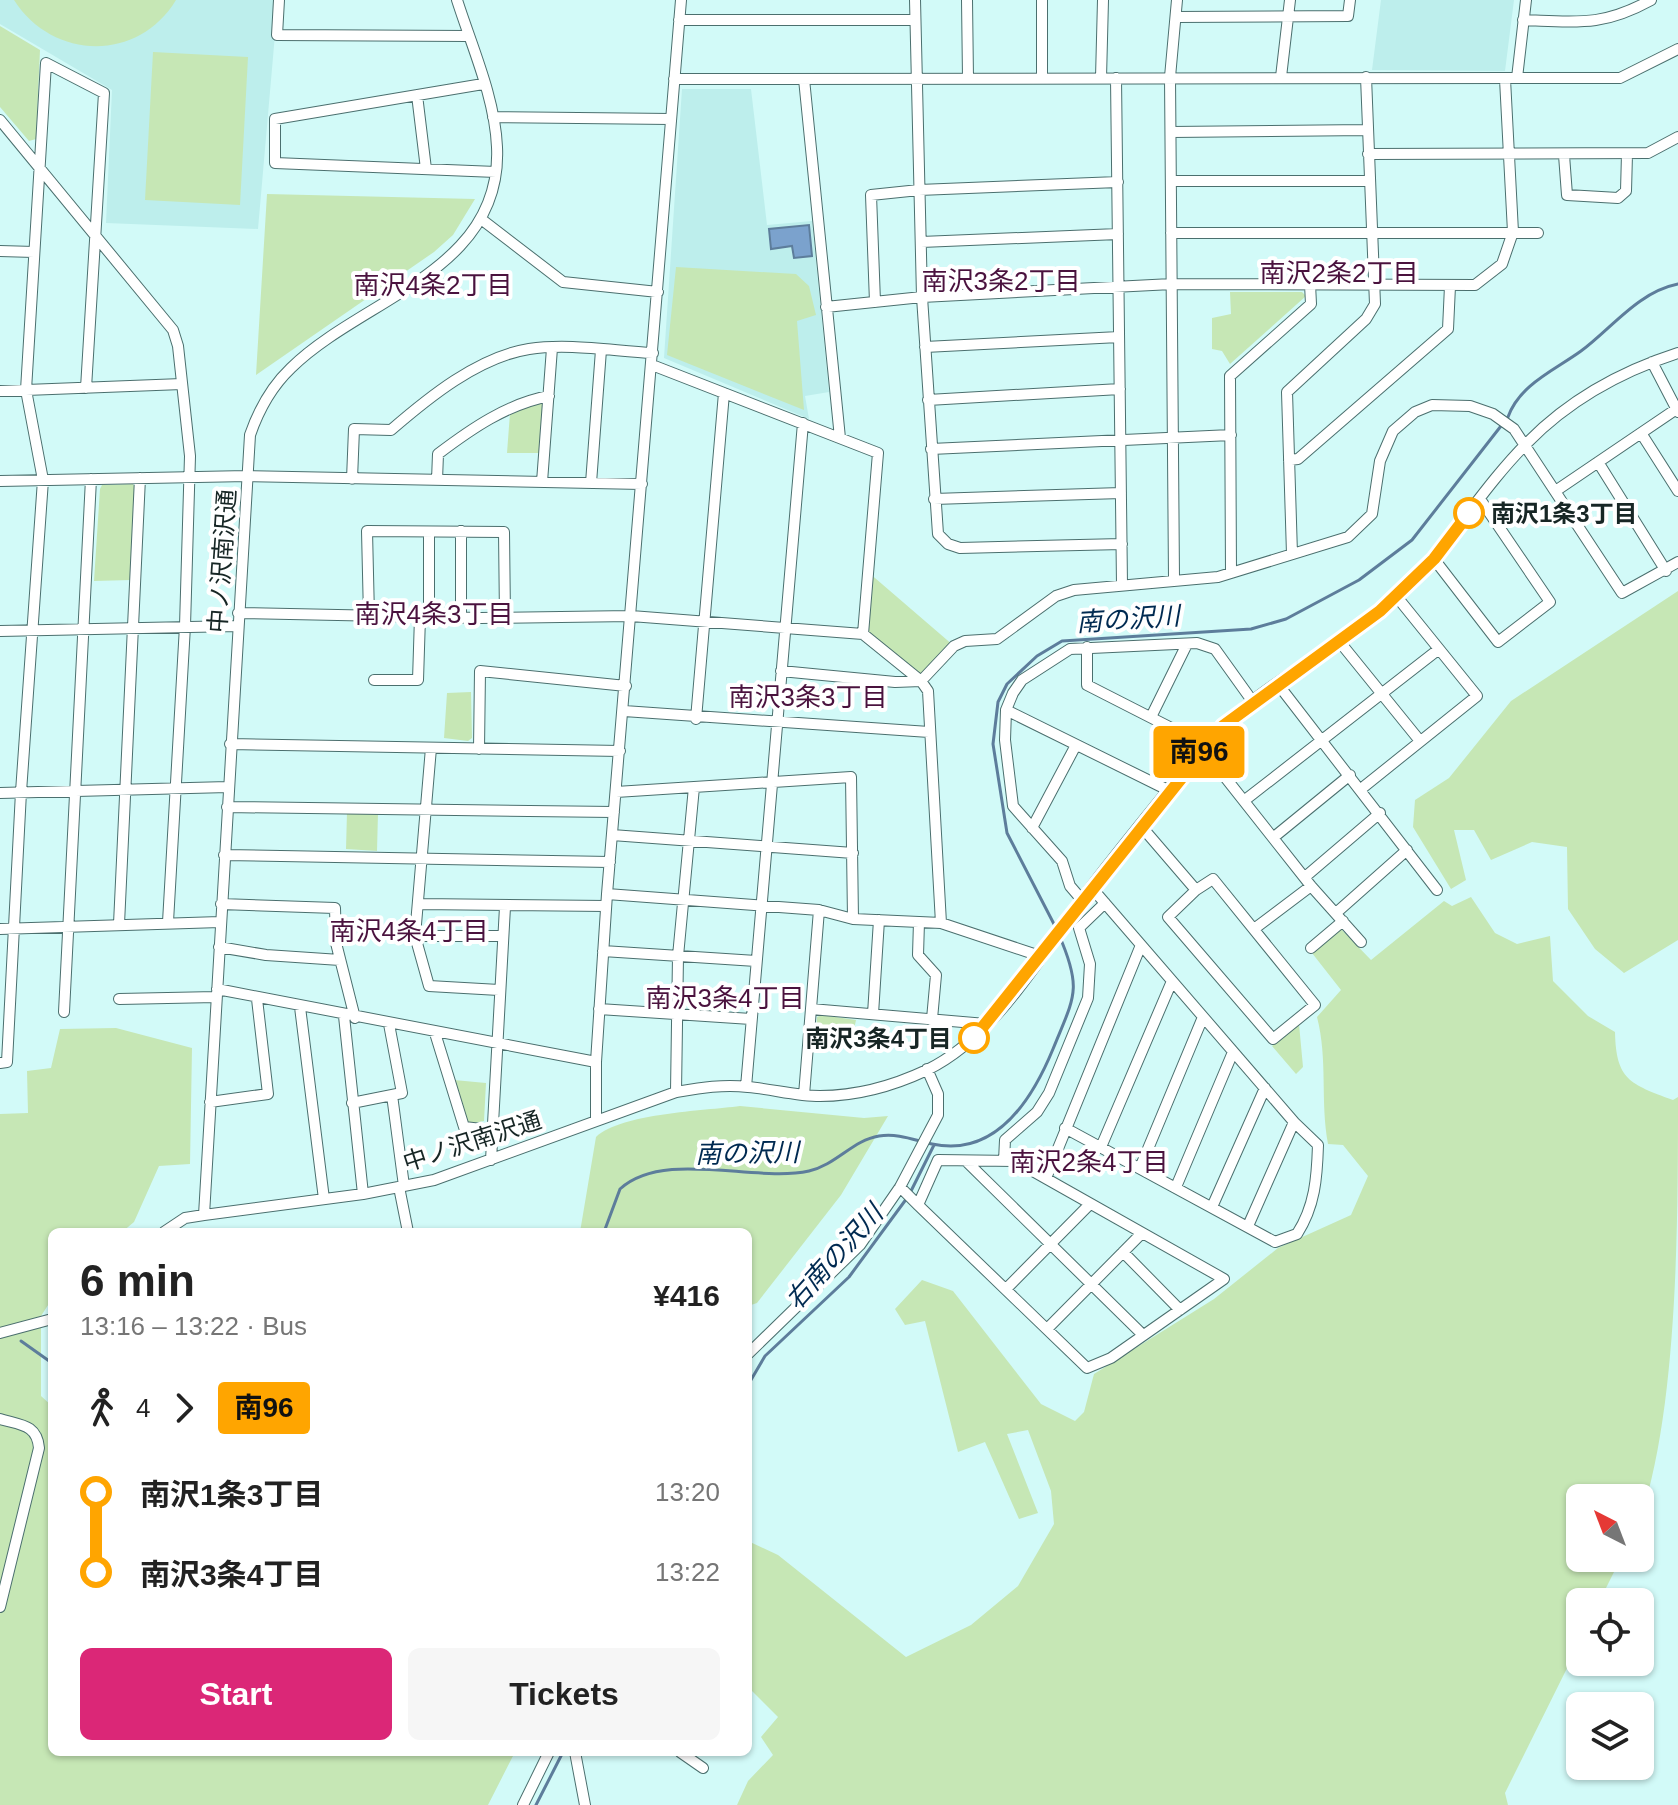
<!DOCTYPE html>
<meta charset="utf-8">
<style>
body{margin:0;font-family:Helvetica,"Noto Sans JP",sans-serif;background:#f6f6f6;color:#222;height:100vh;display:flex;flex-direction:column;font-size:30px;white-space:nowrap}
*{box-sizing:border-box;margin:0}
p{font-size:26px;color:#767676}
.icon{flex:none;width:44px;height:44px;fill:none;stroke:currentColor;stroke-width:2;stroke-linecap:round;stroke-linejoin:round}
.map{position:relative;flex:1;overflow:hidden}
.panel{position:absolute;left:48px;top:1228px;width:704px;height:528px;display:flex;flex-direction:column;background:#fff;border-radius:12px;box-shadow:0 2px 6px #0004}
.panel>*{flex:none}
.badge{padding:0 16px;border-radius:6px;font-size:28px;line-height:52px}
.needle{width:52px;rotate:318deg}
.tools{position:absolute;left:1566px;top:1484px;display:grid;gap:16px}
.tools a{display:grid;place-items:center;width:88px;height:88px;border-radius:12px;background:#fff;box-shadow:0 2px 6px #0004;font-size:40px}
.map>.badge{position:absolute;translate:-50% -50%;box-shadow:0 0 0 4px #fff}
.legs{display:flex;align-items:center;gap:12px;height:88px;padding:0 32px;font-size:26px}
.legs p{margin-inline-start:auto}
.head{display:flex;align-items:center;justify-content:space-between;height:136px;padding:0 32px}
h1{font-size:44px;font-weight:700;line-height:60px}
.cta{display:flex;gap:16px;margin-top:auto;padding:16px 32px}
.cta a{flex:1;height:92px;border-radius:12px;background:#db2777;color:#fff;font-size:32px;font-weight:700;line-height:92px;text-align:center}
.cta a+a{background:#f6f6f6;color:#222}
ul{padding:0 32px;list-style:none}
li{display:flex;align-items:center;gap:28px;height:80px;font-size:30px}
li i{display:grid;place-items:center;width:12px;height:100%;margin:0 10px;background:currentColor}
li i::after{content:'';width:20px;height:20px;margin:-10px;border:6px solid;border-radius:50%;background:#fff}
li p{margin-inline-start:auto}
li:first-child i{background:linear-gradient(#0000 50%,currentColor 0)}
li:last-child i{background:linear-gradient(currentColor 50%,#0000 0)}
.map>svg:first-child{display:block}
.built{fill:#bdeeec}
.green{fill:#c6e7b5}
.water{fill:#7ba2cd;stroke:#5d7d9b;stroke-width:2}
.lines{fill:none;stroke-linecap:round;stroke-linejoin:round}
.stream{stroke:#5d7d9b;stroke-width:3}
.minor-casing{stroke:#4b6f6e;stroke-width:12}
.minor{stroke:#fff;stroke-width:10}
.line-1-casing{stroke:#fff;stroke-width:18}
.line-1{stroke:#ffa500;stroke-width:12}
.stop-1-dot{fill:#fff;stroke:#ffa500;stroke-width:4}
.labels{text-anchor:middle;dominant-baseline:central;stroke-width:8;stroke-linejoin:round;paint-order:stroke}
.stop-label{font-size:24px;font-weight:bold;fill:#172625;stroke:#fff;text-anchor:start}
.street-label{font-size:24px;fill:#172625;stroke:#fff}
.neighbourhood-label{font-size:26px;fill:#4a123e;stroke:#fff}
.water-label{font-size:26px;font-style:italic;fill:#002a51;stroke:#fff}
</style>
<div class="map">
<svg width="1678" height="1805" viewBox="0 0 1678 1805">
<rect width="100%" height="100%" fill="#d2faf8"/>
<path class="built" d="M0,0H278L258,229L106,223L112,90L0,24Z
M1381,0H1514L1505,71L1372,70Z
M682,89H751L767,225L812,221L829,392L805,396L809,419L664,358Z"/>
<path class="green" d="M14,0H176C138,63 52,60 14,0Z
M0,26L40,50L36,139L29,141L0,107Z
M153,52L248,57L240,205L145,200Z
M267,194L475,199L453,235L434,252L256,375Z
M676,267L796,274L809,286L816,315L797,321L804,410L667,355Z
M1230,292H1302L1306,296L1230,364L1222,351L1212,349V318L1231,314Z
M544,402L540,453H507L510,413Z
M133,484L136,489L131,580L94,581L100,489L102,485Z
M868,572L954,646L921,681L863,634Z
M1678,591V940L1624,973L1595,949L1568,909L1567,847L1532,842L1491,860L1474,830H1454L1466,880L1451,889L1413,827L1415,800L1449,778L1511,701Z
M471,692L472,738L468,741L444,738L447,693Z
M347,812L378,813L377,851L346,849Z
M1471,897L1495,933L1517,944L1550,936L1553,981L1588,1016L1615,1032C1616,1080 1630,1084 1673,1100L1678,1097C1678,1223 1678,1407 1640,1520V1498H1580V1558H1621L1599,1602H1580V1642L1505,1793L1508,1805H737L748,1781L773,1755L761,1737L778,1717L748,1687V1541L778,1555L906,1657L971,1625L1018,1586L1054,1524L1051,1491L1028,1430L1007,1434L1038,1513L1019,1519L985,1442L958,1452L925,1321L905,1325L895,1309L922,1280L953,1291L1041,1404L1075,1421L1084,1412L1094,1374L1214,1299L1278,1248L1351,1215L1368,1176L1343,1145L1328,1144C1320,1100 1328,1060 1317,1017L1341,990L1312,953L1341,929L1371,960L1444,901L1452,906Z
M822,1015L856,1020L852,1039L816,1036L817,1017Z
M1299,1024L1303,1067L1296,1074L1272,1046Z
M116,1028L192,1048L190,1164L159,1166L134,1222L122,1232H52V1299L41,1316V1396L52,1406V1752H515L488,1805H0V1114L28,1113L27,1071L51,1068L60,1029Z
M454,1080L486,1083L484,1121L468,1124Z
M740,1106L864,1118L888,1116L841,1195L757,1303L748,1306V1232H580L596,1137C622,1113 703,1111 740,1106Z"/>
<path class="water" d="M809,225L812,256L794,258L792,246L771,249L769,229Z"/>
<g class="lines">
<path class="stream" d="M1056,928L1007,833L993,744L998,702L1007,684L1037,656L1062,641L1251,629L1286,619L1359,580L1412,540L1508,417C1520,384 1555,370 1581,351C1612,328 1638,292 1678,284
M911,1191L934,1145
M604,1232L620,1189C664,1149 755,1183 809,1171C836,1165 853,1140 879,1136C898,1133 914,1140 932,1144C996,1158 1032,1100 1053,1049C1074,997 1083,990 1059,935
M21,1341L52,1363
M748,1385L765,1356L849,1277L907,1198
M536,1805L563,1752"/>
<defs>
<path id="minor" d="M279,0L277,35L468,36
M457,0C472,47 495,98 497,147C503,271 362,298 291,368C271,387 259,409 250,435L204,1215L363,1194L434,1180L676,1092C700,1088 723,1084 748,1087C772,1089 796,1096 820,1096C857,1096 893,1086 927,1070C998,1035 1043,952 1088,891C1124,843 1162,798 1199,752C1247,692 1321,659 1380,611C1439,564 1474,496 1527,443C1568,401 1622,371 1678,353
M915,0L922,297L938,534L948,544L960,548L1122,544
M967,0L968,78
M1042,0V78
M1176,17L1348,16L1350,0
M679,20H915
M1523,20C1577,22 1602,27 1651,0
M1281,77L1290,0
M1101,78L1103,0
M1116,78L1122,585
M1517,78L1526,0
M674,79L1620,78L1678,49
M804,79L840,438
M483,84L275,119V163L496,172
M417,95L426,169
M493,117L671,119
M0,120L173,330L178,346L190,456L185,626L168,922
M1171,132L1368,130
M1368,154L1648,153L1678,137
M1564,155L1567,195L1618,198L1626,191L1627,154
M1171,181H1369
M481,219L563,282L658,292
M1171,233H1538
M921,242L1118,234
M0,251L34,252
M875,302L871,195L919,190L1118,182
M826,307L922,297L1172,284L1475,285L1502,264L1513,232L1505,79
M925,347L1119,337
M1652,362L1678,412
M652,365L878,453L863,634
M0,391L182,384
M928,400L1120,389
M1641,433L1678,491
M931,449L1231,435
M1289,460L1298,459L1448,329L1450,286
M1598,462L1666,571
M352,479L354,429L391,430C428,398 478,357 529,349C569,343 613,351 653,353
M437,480L438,454C471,429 507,404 549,396
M0,481L247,476L642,484
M542,482L552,348
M591,483L601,350
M1557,490L1678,408
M934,499L1121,493
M461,531V618
M1292,554L1287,392L1366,319L1375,304L1366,77
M1434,559L1498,642L1550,602L1480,499
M1231,573L1230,376L1311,304L1310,284
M1174,579L1170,77L1177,0
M238,613L481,618L631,616L863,634L921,681
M369,616L367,531L504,532L505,618
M429,617V532
M0,631L237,626
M1339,641L1420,741
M1087,647V685L1191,738L1202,748L1311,886L1361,942
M781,671L895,682L921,681
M374,680H418L420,617
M1277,683L1437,890
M1006,710L1168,790
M624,711L929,732
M1151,717L1187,644
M696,719L724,393
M230,744L620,751
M431,748L415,936L429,986L499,990
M479,749L480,671L626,686
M1361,789L1477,696L1397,597
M616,792L851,777L853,919
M0,793L228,787
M1245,800L1439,649
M227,807L614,812
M1141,826L1196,890L1213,879L1315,1005L1273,1039L1168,917L1196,890
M1032,828L1076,745
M612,835L853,853
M1274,837L1350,775
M224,855L610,862
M1305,877L1380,813
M1091,887L1294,1122L1248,1226
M607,894L819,910L853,919L941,923
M1082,900L1070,886L1062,861L1013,806L1005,740L1006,710L1013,693L1022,680L1070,649L1197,643L1215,649L1253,702
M221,904L335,908L336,943L355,1018
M419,904L606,906
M1336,913L1407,850
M919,922L918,955L936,975L932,1019
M119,924L140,478
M0,929L220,922
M1254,929L1311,886
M415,936H503
M219,947L266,955L340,960
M1311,948L1343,921
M603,951L756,961
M1040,956L941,923L928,691L921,681L954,646L965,641L997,639L1056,596L1074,590L1218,577L1348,537L1372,514L1380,461L1393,431L1415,412L1432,405L1470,406L1493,414L1514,429L1622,593L1678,562
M217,989L596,1062
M119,999L216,997
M300,1007L324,1199
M599,1009L751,1019
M811,1009L986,1024
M64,1012L91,479
M873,1014L879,920
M344,1016L363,1194
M389,1024L402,1093L392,1095
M435,1033L464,1127L491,1130
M0,1063L7,1062L21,792L43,480L26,390L46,63L104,93L86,388
M746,1087L803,423
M676,1092L678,956L694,787
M804,1095L819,910
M210,1102L268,1094L257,999
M352,1103L392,1095L404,1186
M596,1120V1062L607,894L681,0
M1065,1128L1275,1242L1297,1234C1315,1206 1317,1178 1318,1145L1294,1122
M1101,1147L1172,981
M491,1160L505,907
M966,1161L1143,1335
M1004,1161L1005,1140L1037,1112L1049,1093L1088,998L1090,964L1079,928L1105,903
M1140,1168L1203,1017
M1046,1178L1141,945
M399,1187L408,1232
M900,1187L918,1205L1087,1368L1111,1358L1224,1279L1015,1161L938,1160L918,1205
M1176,1187L1233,1052
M1212,1207L1265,1088
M164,1232L185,1218L204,1215
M1123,1252L1180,1310
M1006,1289L1090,1204
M1047,1329L1142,1233
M0,1333L52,1319
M748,1354L860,1245L900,1187L938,1115V1094L927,1069
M0,1419C20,1425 37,1424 39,1448L0,1607
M575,1752L585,1805
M680,1752L703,1768
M523,1805L549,1752"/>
</defs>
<use href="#minor" class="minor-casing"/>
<use href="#minor" class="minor"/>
</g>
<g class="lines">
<defs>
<path id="line-1" d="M974,1038L1223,726L1380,611L1434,559L1469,513"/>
</defs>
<use href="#line-1" class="line-1-casing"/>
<use href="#line-1" class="line-1"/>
</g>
<g class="stop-1-dot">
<circle cx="1469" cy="513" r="14"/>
<circle cx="974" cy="1038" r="14"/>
</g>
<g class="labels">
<g class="stop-label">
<text x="1491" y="513">南沢1条3丁目</text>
<text x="952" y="1038" text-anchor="end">南沢3条4丁目</text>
</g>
<g class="street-label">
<text transform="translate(222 561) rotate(-86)">中ノ沢南沢通</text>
<text transform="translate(472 1141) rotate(-18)">中ノ沢南沢通</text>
</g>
<g class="neighbourhood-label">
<text x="1339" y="273">南沢2条2丁目</text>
<text x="1001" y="281">南沢3条2丁目</text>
<text x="433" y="285">南沢4条2丁目</text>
<text x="434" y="614">南沢4条3丁目</text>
<text x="808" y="697">南沢3条3丁目</text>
<text x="409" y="931">南沢4条4丁目</text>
<text x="725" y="998">南沢3条4丁目</text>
<text x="1089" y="1162">南沢2条4丁目</text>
</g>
<g class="water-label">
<text transform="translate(1128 619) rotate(-4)">南の沢川</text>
<text transform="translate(747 1153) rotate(-1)">南の沢川</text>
<text transform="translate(834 1257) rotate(-48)">右南の沢川</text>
</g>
</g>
</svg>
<div class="tools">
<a><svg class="needle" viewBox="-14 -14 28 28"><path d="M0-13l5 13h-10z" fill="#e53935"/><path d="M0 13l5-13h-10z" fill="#767676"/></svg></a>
<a><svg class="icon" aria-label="locate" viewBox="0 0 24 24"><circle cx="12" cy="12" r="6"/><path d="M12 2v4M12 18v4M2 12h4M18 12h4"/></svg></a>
<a><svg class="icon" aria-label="layers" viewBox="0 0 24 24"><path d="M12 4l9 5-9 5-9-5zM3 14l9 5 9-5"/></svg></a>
</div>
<b class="badge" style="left:1199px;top:752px;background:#ffa500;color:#111">南96</b>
<section class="panel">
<div class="head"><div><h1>6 min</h1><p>13:16 – 13:22 · Bus</p></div><b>¥416</b></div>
<div class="legs"><svg class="icon" aria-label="walk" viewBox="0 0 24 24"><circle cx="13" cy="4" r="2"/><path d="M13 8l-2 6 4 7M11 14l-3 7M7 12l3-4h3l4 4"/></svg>4<svg class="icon" aria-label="forward" viewBox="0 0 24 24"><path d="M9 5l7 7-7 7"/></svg><b class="badge" style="background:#ffa500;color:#111">南96</b></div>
<ul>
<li><i style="color:#ffa500"></i><b>南沢1条3丁目</b><p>13:20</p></li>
<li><i style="color:#ffa500"></i><b>南沢3条4丁目</b><p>13:22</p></li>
</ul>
<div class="cta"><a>Start</a><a>Tickets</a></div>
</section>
</div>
